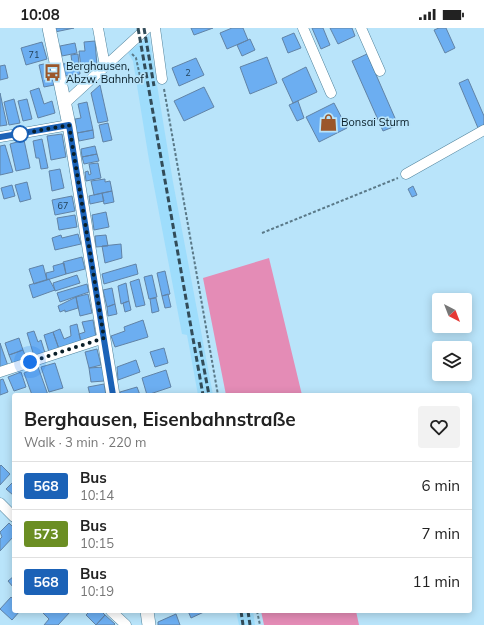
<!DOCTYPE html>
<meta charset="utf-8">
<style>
body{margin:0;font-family:Mulish,sans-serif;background:#f2f2f2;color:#222;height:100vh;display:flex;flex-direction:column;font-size:15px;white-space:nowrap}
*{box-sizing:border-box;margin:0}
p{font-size:13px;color:#767676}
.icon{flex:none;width:22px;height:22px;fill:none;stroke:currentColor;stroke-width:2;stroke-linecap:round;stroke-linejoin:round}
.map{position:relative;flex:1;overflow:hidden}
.sheet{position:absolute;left:12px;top:365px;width:460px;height:220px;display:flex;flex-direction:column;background:#fff;border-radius:4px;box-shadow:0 2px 10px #0003}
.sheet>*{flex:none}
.badge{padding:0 8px;border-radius:3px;font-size:14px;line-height:26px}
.needle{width:26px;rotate:138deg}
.fabs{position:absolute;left:432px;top:265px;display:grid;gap:8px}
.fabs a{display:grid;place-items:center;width:40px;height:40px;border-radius:4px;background:#fff;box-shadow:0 2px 10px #0003;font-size:20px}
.you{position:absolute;width:20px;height:20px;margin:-10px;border:3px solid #fff;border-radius:50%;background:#1a73e8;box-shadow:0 0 0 6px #1a73e833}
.map>.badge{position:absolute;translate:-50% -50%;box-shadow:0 0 0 2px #fff}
.round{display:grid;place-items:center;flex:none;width:42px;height:42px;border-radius:4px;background:#f2f2f2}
.overview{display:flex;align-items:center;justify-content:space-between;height:68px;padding:0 12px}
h1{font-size:19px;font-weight:700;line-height:30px}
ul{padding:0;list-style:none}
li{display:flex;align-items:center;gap:12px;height:48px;padding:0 12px;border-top:1px solid #e0e0e0}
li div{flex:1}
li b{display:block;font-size:15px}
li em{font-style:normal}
li .badge{min-width:44px;font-weight:700;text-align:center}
.status{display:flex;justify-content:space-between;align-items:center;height:28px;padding:0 20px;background:#fff;direction:ltr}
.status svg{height:11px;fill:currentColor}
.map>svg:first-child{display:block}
.built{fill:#9eddfc}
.green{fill:#e48cb6}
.building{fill:#6caef1;stroke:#6183a6}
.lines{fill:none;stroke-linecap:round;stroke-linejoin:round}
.minor-casing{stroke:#50839c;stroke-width:11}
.major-casing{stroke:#50839c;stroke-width:14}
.path{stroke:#5a7988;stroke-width:2;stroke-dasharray:3 2;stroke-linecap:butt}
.minor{stroke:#fff;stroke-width:10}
.major{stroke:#fff;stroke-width:13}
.rail{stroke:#324c59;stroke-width:3;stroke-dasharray:6 3;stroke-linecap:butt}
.line-casing{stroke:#fff;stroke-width:9}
.line{stroke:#1b62b7;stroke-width:6}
.walk{stroke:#091e28;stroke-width:4;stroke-dasharray:0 7.2}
.stop-dot{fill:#fff;stroke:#1b62b7;stroke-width:2}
.labels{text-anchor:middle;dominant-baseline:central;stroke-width:3.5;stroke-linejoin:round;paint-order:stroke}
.number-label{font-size:9px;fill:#22425a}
.poi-label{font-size:11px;fill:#091e28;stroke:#b9e4fa;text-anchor:start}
</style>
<div class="status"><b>10:08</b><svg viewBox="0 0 49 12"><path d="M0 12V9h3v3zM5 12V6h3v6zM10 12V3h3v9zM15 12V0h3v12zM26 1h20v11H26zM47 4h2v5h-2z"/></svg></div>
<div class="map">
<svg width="484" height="597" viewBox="0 0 484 597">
<rect width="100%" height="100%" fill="#b9e4fa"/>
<path class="built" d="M149,8L173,154L213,367H198L187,307L182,306L149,132L133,33L128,25Z
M236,583H253L255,597H239Z"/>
<path class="green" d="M269,230L302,367H226L203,250Z
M261,583H356L359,597H264Z"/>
<path class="building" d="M54,0H74L55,4Z
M191,0H213L194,7Z
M232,0H243L248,12L227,21L220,5Z
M312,0H323L330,17L321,21Z
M330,0H352L355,8L338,16Z
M439,0H446L455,20L445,25L434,2Z
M294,5L301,20L288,25L282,10Z
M250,11L255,22L242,28L237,17Z
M95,13L97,38L81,40L79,23H85L84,14Z
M42,14L47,31L26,37L21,20Z
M75,15L77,25L62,28L60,18Z
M78,26L80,46L64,48L63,36L72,35L71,27Z
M367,26L398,97L383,103L352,33Z
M267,29L277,55L250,66L240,39Z
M196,30L204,47L179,58L172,40Z
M49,35L54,57L44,59L39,37Z
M5,37L8,50L0,52V38Z
M306,39L317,64L293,75L282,51Z
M468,51L484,88V97L478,100L459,55Z
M100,57L108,93L98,95L91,65Z
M204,59L214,79L184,93L174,73Z
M39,60L44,76L52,73L55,85L38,90L30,63Z
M0,65L7,97L0,98Z
M14,71L20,95L9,97L4,74Z
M27,71L32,91L23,93L18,73Z
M298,73L304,90L297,93L289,77Z
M87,74L93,102L77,105L75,91L81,90L78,76Z
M334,75L347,100L319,114L306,89Z
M108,95L112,112L103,114L99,97Z
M93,102L94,110L79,113L77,105Z
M62,106L66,129L51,132L47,108Z
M42,111L48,140L41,141L39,130H36L33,113Z
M24,112L30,140L16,143L10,116Z
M5,117L13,144L0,147V118Z
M95,118L97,126L82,129L81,121Z
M97,126L99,133L84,136L82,129Z
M98,135L101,150L86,153L85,144L88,143L89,147L91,146L89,136Z
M60,141L64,160L52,163L49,143Z
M105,151V154L110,153L112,163L94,167L91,153Z
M27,154L31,171L20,174L15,157Z
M12,157L15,168L4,171L1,160Z
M413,158L417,167L412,169L408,161Z
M112,163L114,174L104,176L102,165Z
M102,165L104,173L90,176L89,168Z
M72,168L75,183L55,187L52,172Z
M106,184L109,199L94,202L92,187Z
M75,187L77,199L59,202L57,190Z
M78,206L81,216L55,222L52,210L61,207L62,210Z
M106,207L108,218L96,219L95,208Z
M121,216L122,230L105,235L102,218Z
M82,229L85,241L66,246L63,234Z
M64,235L66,246L47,252L46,245L54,243L53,238Z
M136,236L138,246L104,256L102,246Z
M43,237L47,252L34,256L29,241Z
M165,243L170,266L162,268L157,245Z
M77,247L80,255L55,263L53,255Z
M152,247L157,269L149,271L144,249Z
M49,251L55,262L33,270L29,257Z
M139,251L145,277L136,279L130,254Z
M126,255L129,273L121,276L118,258Z
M87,256L89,264L60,274L57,265Z
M112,260L115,276L107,279L103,262Z
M88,266L92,285L80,288L76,269Z
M168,266L171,279L165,280L162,268Z
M76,269L78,280L65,284V282L60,284L58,278Z
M156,270L159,283L152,285L150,271Z
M129,273L131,282L125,284L123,275Z
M115,276L117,286L108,288L107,279Z
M93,292L96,309L81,314L79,306L85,304L82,294Z
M143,292L148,309L115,319L111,308L125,303L124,299Z
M77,296L81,314L59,321L53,304L60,301L64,311L71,308L70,298Z
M34,303L38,314L41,312L45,325L34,328L27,305Z
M53,304L59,321L49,324L44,307Z
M19,310L23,322L9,327L5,315Z
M0,315L8,338L0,341Z
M164,320L168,335L155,339L150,324Z
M97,321L101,337L89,340L85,324Z
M23,322L27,332L13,337L9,327Z
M136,332L140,344L118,352L117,339Z
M55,335L63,360L49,364L41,339Z
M38,339L48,367H32L24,345Z
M103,339L104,353L91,354L89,340Z
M166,342L171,359L147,367L142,350Z
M21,344L26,359L14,363L8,349Z
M3,351L8,364L0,367V352Z
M104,356L106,367H90L88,359Z
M137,359L140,367H121L120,364Z
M1,437L10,446L0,457V438Z
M14,453V466L13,467L6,461Z
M9,495L14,500V508L0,523V511L2,509L0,504Z
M14,548V558L13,559L8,553Z
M11,569L14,572V583H20L12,592L0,581Z
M41,583H71L58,597H44L49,591Z
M90,583H101L105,587L96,597L86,587Z
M188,583H206L191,590Z
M176,586L180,597H158V594Z
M105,587L115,596L114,597H96Z"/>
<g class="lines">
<defs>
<path id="minor" d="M98,0L105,38
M155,0L162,51
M303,0L331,65
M361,0L380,43
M64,76L147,0
M0,109L69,97
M406,146L484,102
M0,344L104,310
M0,475L14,489
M111,583L126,597"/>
<path id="major" d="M49,0L69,97L113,367
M147,583L149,597"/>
</defs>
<use href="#minor" class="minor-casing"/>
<use href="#major" class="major-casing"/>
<path class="path" d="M132,26L136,30L141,53
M164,61L218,367
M262,205L398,150
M257,583L260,597"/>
<use href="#minor" class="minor"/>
<use href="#major" class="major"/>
<path class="rail" d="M138,0L203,367
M144,0L154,58
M199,314L209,367
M241,583L243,597
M248,583L250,597"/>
</g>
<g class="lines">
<defs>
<path id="line" d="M0,109L69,97L113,367"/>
</defs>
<use href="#line" class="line-casing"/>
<use href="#line" class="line"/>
<path class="walk" d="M20,106L69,97L104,310L30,334"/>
</g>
<defs>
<symbol id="bus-bare" viewBox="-9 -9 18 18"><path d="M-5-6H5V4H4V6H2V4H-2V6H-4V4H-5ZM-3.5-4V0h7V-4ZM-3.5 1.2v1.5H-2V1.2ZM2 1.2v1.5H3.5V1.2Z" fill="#9b562a" stroke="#b9e4fa" stroke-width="2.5" paint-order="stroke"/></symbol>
<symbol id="shop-bare" viewBox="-9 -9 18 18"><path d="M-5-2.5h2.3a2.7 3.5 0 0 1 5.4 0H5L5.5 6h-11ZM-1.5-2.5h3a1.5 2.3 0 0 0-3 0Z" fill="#9b562a" stroke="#b9e4fa" stroke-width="2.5" paint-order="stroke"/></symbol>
</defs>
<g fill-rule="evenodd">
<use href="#bus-bare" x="40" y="32" width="25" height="25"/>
<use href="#shop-bare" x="316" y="82" width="25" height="25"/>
</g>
<circle class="stop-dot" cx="20" cy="106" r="8"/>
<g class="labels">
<g class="number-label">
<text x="34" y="26">71</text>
<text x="188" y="44">2</text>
<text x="63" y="177">67</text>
</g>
<g class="poi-label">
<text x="66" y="38">Berghausen,<tspan x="66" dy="13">Abzw. Bahnhof</tspan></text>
<text x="341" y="94">Bonsai Sturm</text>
</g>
</g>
</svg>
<div class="fabs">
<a><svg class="needle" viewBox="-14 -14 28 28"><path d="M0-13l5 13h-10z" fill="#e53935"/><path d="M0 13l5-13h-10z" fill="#767676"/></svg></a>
<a><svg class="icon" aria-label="layers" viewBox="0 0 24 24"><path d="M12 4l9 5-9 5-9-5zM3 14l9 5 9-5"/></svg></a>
</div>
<div class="you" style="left:30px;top:334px"></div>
<section class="sheet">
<div class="overview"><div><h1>Berghausen, Eisenbahnstraße</h1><p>Walk · 3 min · 220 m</p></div><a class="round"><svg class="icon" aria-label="heart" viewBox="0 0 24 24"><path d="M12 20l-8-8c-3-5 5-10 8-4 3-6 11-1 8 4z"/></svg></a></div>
<ul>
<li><span class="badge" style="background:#1b62b7;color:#fff">568</span><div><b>Bus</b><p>10:14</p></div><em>6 min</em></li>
<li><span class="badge" style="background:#6b8e23;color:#fff">573</span><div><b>Bus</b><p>10:15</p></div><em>7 min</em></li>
<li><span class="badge" style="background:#1b62b7;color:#fff">568</span><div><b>Bus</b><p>10:19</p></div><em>11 min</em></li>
</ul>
</section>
</div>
